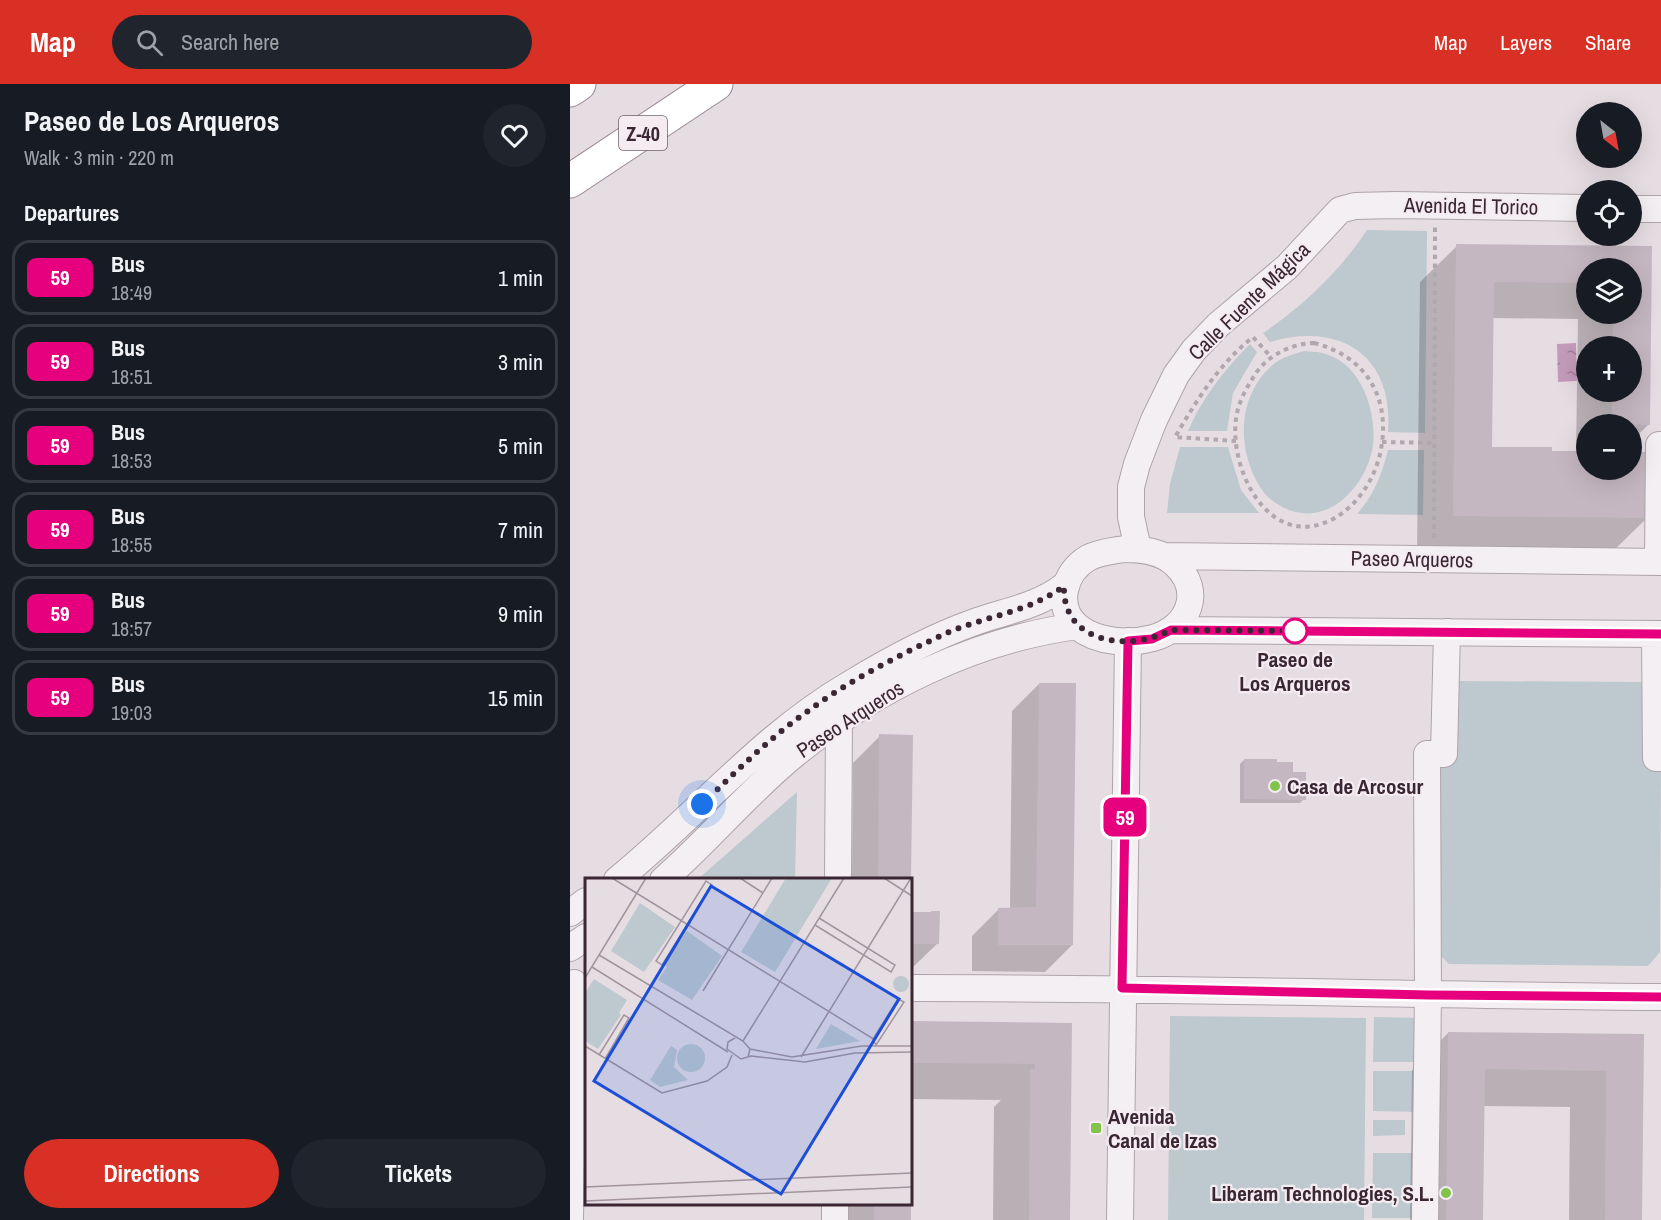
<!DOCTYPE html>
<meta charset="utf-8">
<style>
body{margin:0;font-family:"Archivo Narrow",sans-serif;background:#20242c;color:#f1f3f6;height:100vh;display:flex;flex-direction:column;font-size:22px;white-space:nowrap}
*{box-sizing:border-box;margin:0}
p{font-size:20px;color:#9ea1a6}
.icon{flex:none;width:33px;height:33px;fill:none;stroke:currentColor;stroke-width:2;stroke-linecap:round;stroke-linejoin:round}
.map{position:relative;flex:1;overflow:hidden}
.details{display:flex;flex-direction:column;background:#171b24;width:570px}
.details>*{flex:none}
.badge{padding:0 12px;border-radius:9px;font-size:21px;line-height:39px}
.needle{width:39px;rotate:149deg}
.tools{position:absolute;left:1006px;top:18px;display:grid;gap:12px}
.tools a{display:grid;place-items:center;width:66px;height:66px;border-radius:50%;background:#171b24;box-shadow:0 6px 24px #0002;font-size:30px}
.you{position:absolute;width:30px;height:30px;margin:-15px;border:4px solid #fff;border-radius:50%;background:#1a73e8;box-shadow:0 0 0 9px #1a73e833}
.map>.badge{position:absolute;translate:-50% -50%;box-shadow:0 0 0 3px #fff}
h2{padding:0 24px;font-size:22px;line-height:54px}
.round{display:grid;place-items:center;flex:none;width:63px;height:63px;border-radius:32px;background:#20242c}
.headline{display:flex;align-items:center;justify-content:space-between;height:102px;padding:0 24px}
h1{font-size:28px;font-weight:800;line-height:45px}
.button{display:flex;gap:12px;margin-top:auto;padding:12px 24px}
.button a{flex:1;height:69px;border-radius:36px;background:#d93025;color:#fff;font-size:24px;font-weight:800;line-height:69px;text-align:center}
.button a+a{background:#20242c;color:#f1f3f6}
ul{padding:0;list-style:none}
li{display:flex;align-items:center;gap:18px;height:75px;margin:0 12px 9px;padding:0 12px;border:3px solid #363941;border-radius:18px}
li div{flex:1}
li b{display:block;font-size:22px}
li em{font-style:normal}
li .badge{min-width:66px;font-weight:700;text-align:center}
header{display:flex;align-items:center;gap:36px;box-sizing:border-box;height:84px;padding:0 30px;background:#d93025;color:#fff}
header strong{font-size:28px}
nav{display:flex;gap:33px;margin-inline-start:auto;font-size:21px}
.search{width:420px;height:54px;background:#20242c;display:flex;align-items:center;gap:15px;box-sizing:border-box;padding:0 21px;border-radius:33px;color:#9ea1a6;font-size:22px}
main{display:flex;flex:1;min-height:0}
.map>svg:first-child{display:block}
.grass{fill:#bec8cf}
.water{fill:url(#water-ripples)}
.shadow{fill:#0003;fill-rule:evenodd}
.building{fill:#c5b7c1}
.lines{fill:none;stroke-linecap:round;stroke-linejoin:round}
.minor-casing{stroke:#afa3ab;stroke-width:28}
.highway-casing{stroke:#9b8594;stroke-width:35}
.path{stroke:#b1a7ae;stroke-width:4;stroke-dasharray:4.5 4.5;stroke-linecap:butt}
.minor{stroke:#f4eff2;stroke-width:26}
.highway{stroke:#fff;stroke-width:33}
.line-casing{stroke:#fff;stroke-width:14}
.line{stroke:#e6007e;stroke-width:9}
.walk{stroke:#3b2734;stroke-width:6;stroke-dasharray:0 10.8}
.stop-dot{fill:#fff;stroke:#e6007e;stroke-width:3}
.poi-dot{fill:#80c449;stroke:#f4ecf1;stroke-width:2}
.labels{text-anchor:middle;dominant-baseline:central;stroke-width:4.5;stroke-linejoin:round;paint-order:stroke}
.shield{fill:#f4ecf1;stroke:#72626d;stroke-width:1.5}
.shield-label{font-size:20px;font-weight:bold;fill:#3b2734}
.street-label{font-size:21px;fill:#3b2734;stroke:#f4ecf1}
.stop-label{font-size:21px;font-weight:bold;fill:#3b2734;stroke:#f4ecf1}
.poi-label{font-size:21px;font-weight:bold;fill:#3b2734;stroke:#f4ecf1;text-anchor:start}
.inset-road{fill:none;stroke:#a2949d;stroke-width:1.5}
.view{fill:#1d4ed8;fill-opacity:0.15;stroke:#1d4ed8;stroke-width:3}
.inset-edge{fill:none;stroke:#3b2734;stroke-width:3}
</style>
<header>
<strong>Map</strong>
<div class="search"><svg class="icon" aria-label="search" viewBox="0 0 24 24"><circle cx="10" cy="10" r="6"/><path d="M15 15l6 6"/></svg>Search here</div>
<nav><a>Map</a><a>Layers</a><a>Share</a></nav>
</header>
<main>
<section class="details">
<div class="headline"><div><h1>Paseo de Los Arqueros</h1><p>Walk · 3 min · 220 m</p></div><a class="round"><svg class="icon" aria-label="heart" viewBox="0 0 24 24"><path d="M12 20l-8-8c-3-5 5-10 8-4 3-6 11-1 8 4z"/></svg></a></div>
<h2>Departures</h2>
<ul>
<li><span class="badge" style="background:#e6007e;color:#fff">59</span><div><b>Bus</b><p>18:49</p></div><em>1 min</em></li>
<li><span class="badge" style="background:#e6007e;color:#fff">59</span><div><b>Bus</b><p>18:51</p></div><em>3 min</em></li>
<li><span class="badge" style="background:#e6007e;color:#fff">59</span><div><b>Bus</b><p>18:53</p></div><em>5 min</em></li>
<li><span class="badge" style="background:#e6007e;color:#fff">59</span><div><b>Bus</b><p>18:55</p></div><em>7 min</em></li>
<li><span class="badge" style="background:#e6007e;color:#fff">59</span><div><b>Bus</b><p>18:57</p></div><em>9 min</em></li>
<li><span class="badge" style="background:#e6007e;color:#fff">59</span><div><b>Bus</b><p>19:03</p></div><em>15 min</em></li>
</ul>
<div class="button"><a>Directions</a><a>Tickets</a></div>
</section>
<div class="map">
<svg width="1091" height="1136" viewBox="0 0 1091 1136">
<defs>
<pattern id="water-ripples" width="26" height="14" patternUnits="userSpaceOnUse" patternTransform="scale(1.5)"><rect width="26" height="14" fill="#c49abb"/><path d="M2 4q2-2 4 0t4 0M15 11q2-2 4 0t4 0" fill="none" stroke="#a07e99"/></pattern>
</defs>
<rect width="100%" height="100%" fill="#e6dde3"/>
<path class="grass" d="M797,146L857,147L855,349L818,348C824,272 771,237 700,258L693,249C733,222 770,187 797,146Z
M680,260L687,268L663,309L657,347H618C632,314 655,285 680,260Z
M734,267C740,268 746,267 752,269C790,277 807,326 803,361C798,398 763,440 722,427C710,423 696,414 690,403C666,365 667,309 705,279C713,273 724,270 734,267Z
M610,363H658L671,406L689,429H597L600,400Z
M818,366H854L853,431L787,430C804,411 812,390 818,366Z
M882,597L1077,598L1091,680L1090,868L1078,882L879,880L865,866L867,678Z
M227,708L225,795H128Z
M600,932L796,934L794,1136H598Z
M804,933L849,934L848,978H803Z
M803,987H849L848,1028L803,1027Z
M803,1036H835V1051L803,1052Z
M803,1069H846V1134H802Z"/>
<path class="water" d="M1006,259L1007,297L988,298L987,260Z"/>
<path class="shadow" d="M887,162L1080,163L1078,341L1062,357V340H1017V386H1062V369L1078,433L1041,469L847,468L850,198ZM1017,184H1062V230H1017ZM922,234L1008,235L1006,369L921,364ZM1017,262H1062V308H1017Z
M469,600L502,861L475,888L402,887V852L429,825H440L442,627Z
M310,652L340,796H282L283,679Z
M674,676L705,680L721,689L734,715L730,719H670V680Z
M340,829L368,859L340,886Z
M340,939L501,940L499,1136H423L424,1023L431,1016L341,1015L340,1068Z
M878,949L1072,951L1070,1136H999L1000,1023L913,1022L911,1136H840L842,986Z
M269,1120H340V1136H269Z"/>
<path class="building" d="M886,160L1082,162L1080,341L1042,340V308H1062V262H1043V230H1062V184H1017V199L924,198L922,363H982V367H1017V386H1062V368H1080L1079,434L883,432Z
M469,599H506L503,861H428V824L466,823Z
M309,650L343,651L341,796H308Z
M674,675H707V678H723V688H736V716L674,715Z
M361,827H370L369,860H340V828H361Z
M340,937L502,939L500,1136H459L460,985H465V980L343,979V1024H340Z
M878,948L1074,950L1072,1136H1035L1036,987L915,985L913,1136H876Z
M304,1120H341V1136H304Z"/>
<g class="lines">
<defs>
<path id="minor" d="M1062,125H1091
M554,465C572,465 591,467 605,480C634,507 619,544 583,554C560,560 528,559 508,543C484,523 494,488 518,474C529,468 542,467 554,465Z
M568,465L561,433V403L567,380L584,336L606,291L624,266L648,241L717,183L770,126L785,122L826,121L1017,124
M594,472L1091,478
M1088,478L1089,361H1091
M601,546L1091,550
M1085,550L1086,674H1091
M47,796C126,732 192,651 280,600C318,577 360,554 402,539C434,527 467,523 494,502
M93,796C139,756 178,708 225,670C305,605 404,556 507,542
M268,796L269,638
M0,829L16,817
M0,864L16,853
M340,904C591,904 841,911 1091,913
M0,1135L4,899
M265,1136V1120
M550,1136L558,557
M855,1136L858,911L857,670H874L877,548"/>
<path id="highway" d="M0,6L9,0
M0,97L146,0"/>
</defs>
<use href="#minor" class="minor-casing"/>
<use href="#highway" class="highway-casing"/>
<path class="path" d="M744,259C798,273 822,316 810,370C804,396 787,422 763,435C701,468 659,388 666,335C668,318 677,303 686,289C700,270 721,260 744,259Z
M666,357L605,353C627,316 648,281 683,253L701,273
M812,358L865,359
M864,454L865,143"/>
<use href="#minor" class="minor"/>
<use href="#highway" class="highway"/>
</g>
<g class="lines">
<defs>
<path id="line" d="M1091,550L601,546L582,555L558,557L552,904L858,911L1091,913"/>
</defs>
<use href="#line" class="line-casing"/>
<use href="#line" class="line"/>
<path class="walk" d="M132,720C166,688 199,654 238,627C280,596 329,571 377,549C415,532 460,528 494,502C492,560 560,568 601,546L735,547H725"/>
</g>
<circle class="stop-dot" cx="725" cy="547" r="12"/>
<g class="poi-dot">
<circle cx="705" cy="702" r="6"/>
<rect x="520" y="1038" width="12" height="12" rx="3"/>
<circle cx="876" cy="1109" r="6"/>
</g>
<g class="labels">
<rect class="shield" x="49" y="32" width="48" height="34" rx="4.5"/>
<g class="shield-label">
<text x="73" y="49">Z-40</text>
</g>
<g class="street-label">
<text transform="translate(901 122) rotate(1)">Avenida El Torico</text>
<text transform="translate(679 217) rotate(-44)">Calle Fuente Mágica</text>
<text transform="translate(842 475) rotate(1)">Paseo Arqueros</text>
<text transform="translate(280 635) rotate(-33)">Paseo Arqueros</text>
</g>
<g class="stop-label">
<text x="725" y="575">Paseo de<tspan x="725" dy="24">Los Arqueros</tspan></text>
</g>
<g class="poi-label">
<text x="717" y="702">Casa de Arcosur</text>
<text x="538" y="1032">Avenida<tspan x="538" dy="24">Canal de Izas</tspan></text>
<text x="864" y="1109" text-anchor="end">Liberam Technologies, S.L.</text>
</g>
</g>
<g transform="translate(15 794)">
<rect width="327" height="327" fill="#e6dde3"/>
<path d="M201,0H247L190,94L156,74ZM55,25L90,49L59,94L26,73ZM102,53L137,78L107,122L73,102L82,89L79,86ZM308 106a8 8 0 1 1 16 0a8 8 0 1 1-16 0ZM9,101L42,122L34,135L36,137L13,171L0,163V115ZM246,146L275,163L231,171ZM92 180a14 14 0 1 1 28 0a14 14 0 1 1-28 0ZM86,168L92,172L89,189L103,202L75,209L65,202Z" fill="#bec8cf"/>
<path class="inset-road" d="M27,0L287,160L291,167L319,124L313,121L288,161M155,0L178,15M299,0L327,18M121,3L127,7L77,87L71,83ZM230,47L306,94L310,87L234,40M14,77L158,163L165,171L163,179M7,89L143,174M0,100L61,0M118,113L187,0M150,160L143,164L142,171L156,181L166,178L220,184L270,175L327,174M158,163L259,0M0,168L77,215L122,203L142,189L147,177M165,171L207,179L277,168H327M14,177L39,137L44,140L20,181M216,179L326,0M0,309L327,295M0,323L327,309"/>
<path class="view" d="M126,8L314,121L196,316L9,203Z"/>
<rect width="327" height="327" class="inset-edge"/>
</g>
</svg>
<div class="tools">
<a><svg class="needle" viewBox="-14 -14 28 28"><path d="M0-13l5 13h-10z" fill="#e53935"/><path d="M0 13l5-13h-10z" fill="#9ea1a6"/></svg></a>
<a><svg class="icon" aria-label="locate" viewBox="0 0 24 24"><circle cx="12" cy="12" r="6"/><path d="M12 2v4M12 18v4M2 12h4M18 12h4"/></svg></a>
<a><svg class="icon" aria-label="layers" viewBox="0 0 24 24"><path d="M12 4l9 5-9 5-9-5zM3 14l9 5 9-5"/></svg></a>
<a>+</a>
<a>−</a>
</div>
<div class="you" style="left:132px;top:720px"></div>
<b class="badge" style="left:555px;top:733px;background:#e6007e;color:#fff">59</b>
</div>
</main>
